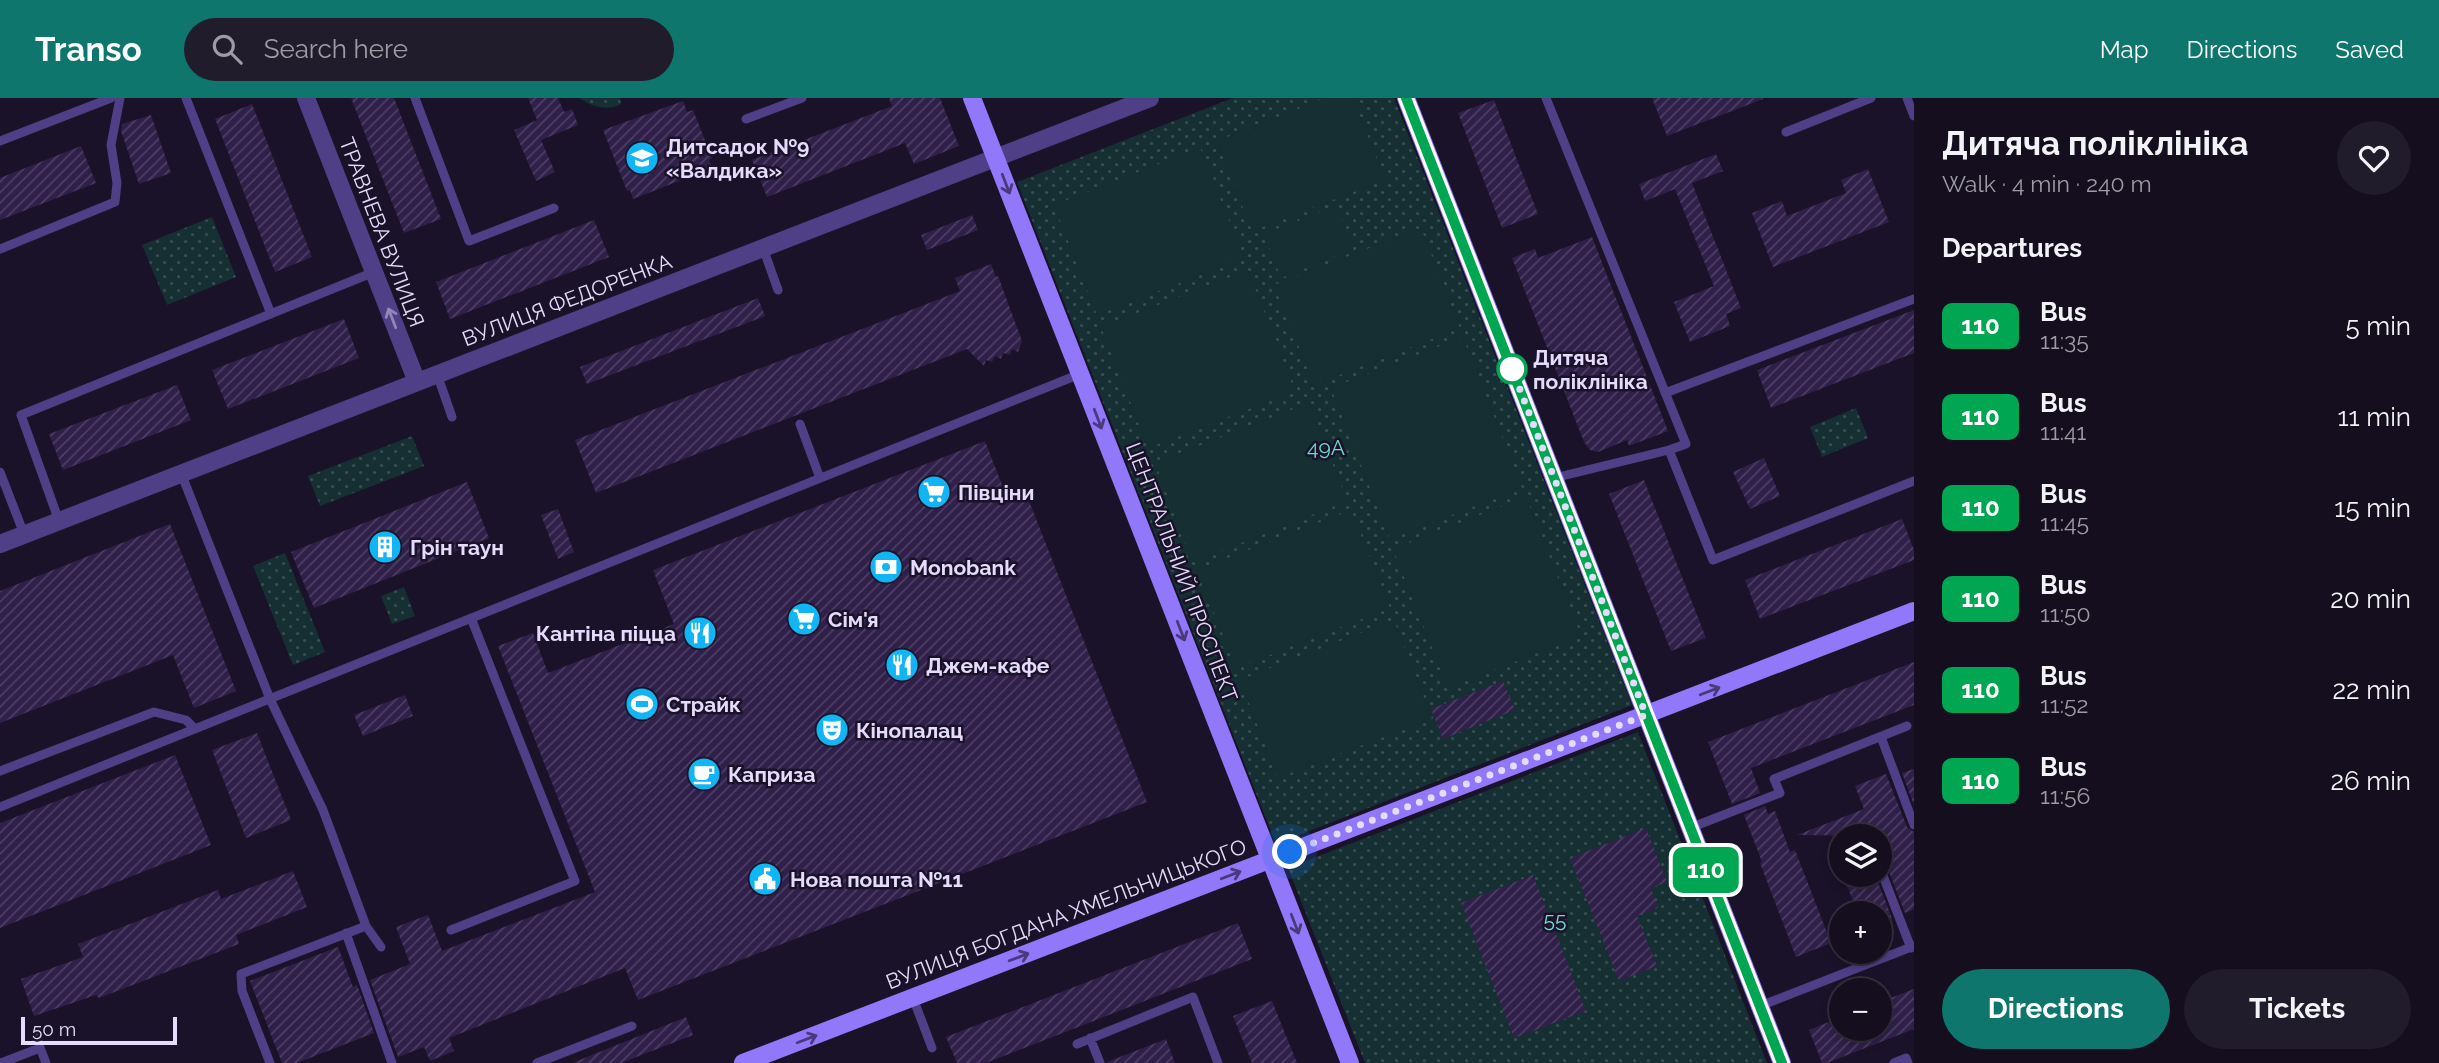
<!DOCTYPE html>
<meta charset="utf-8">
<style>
body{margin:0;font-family:Raleway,sans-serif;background:#211c2c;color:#f1f3f6;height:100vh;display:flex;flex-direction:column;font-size:26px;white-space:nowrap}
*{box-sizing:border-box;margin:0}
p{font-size:23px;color:#9d9ca4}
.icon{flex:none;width:38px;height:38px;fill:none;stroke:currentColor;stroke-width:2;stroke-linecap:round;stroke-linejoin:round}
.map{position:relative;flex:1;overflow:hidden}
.details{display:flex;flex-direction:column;background:#140e1f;width:525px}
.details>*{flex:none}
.badge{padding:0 14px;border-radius:10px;font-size:24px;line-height:46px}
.tools{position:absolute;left:1829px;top:726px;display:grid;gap:14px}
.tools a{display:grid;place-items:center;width:63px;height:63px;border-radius:50%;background:#140e1f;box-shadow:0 4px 10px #0003,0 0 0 2px #332e3d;font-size:35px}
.scale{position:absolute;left:21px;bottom:18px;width:156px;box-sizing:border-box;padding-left:7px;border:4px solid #e5dcfd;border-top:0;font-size:19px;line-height:24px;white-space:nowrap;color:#e5dcfd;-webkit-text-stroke:5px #1a1229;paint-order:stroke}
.you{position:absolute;width:35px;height:35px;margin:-18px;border:5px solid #fff;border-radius:50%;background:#1a73e8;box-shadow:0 0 0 10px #1a73e833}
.map>.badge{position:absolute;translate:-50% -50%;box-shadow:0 0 0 4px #fff}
h2{padding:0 28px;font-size:26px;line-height:63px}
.round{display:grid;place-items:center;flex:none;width:74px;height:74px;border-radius:37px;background:#211c2c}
.summary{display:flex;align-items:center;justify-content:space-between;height:119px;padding:0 28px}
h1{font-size:33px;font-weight:700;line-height:52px}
.cta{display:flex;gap:14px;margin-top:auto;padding:14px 28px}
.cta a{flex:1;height:80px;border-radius:42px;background:#0f766e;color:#fff;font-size:28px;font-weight:700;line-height:80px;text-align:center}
.cta a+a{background:#211c2c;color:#f1f3f6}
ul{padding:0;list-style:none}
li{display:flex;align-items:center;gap:21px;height:91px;padding:0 28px}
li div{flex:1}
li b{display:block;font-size:26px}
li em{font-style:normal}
li .badge{min-width:77px;font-weight:700;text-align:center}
header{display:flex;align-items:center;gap:42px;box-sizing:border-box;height:98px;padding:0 35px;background:#0f766e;color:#fff}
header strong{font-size:33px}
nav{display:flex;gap:38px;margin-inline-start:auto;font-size:24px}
.search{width:490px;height:63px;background:#211c2c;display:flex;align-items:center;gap:18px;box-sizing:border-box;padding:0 24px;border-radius:38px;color:#9d9ca4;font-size:26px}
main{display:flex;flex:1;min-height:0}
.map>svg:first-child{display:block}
.grass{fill:url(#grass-dots)}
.pitch{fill:#152f33}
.building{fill:url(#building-hatch)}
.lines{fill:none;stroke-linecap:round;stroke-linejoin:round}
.lane{stroke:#4e3f86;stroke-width:9}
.street{stroke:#4e3f86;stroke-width:18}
.secondary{stroke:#9177f9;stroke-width:18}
.oneway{stroke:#4a3a7c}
.oneway2{stroke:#9286bc}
.line-casing{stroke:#fff;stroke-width:16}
.line{stroke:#00a651;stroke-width:10}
.walk{stroke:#e5dcfd;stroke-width:7;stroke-dasharray:0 12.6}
.stop-dot{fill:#fff;stroke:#00a651;stroke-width:3.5}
.labels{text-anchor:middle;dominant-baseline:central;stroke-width:5;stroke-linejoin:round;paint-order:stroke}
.poi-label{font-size:21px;font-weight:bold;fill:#e5dcfd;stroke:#1a1229;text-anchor:start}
.street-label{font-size:21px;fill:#e5dcfd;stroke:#1a1229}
.stop-label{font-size:21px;font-weight:bold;fill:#e5dcfd;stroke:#1a1229;text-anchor:start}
.park-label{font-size:21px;fill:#6adbd3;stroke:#1a1229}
</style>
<header>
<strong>Transo</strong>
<div class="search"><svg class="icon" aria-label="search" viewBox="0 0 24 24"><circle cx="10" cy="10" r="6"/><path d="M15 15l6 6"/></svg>Search here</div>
<nav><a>Map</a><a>Directions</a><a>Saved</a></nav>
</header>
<main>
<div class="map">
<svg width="1914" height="965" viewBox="0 0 1914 965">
<defs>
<pattern id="grass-dots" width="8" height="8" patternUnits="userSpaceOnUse" patternTransform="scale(1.75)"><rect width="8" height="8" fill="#152f33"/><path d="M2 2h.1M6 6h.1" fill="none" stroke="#374d51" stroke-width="1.8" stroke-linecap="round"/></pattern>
<pattern id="building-hatch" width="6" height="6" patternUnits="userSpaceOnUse" patternTransform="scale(1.75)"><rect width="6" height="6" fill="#2f1f49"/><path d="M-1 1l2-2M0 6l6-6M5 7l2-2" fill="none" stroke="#4d3f64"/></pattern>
</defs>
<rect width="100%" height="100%" fill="#1a1229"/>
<path class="grass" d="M579,0H620L621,6C607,14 591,8 579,0Z
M1233,0H1394L1632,607L1276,746L1017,84Z
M212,119L236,179L167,207L142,147Z
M1856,310L1868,340L1822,359L1810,329Z
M412,338L424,368L320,408L308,378Z
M285,455L325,554L293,567L253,468Z
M404,489L415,518L392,526L381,498Z
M1638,634L1767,965H1365L1288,770Z"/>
<path class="pitch" d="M1326,0H1353L1385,82L1252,133L1217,43Z
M1200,50L1244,160L1097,217L1054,107Z
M1336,108L1353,151L1281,180L1264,136Z
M1421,130L1460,230L1314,287L1274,187Z
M1248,172L1295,293L1148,350L1101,229Z
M1463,239L1522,390L1390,441L1331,290Z
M1309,305L1347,403L1193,464L1155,365Z
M1526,399L1581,538L1448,590L1393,451Z
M1351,412L1390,510L1236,570L1197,472Z
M1394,522L1432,620L1278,680L1240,582Z"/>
<path class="building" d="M351,0H394L441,121L404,135Z
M528,0H558L564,14L572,11L578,27L541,42L555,74L536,83L514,32L537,22Z
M889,0H940L959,48L914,66L905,45L767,99L752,62L892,8Z
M1652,0H1763V1L1667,38Z
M1494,2L1538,116L1502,130L1458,15Z
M683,3L687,14L693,12L712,60L709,62L712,70L633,101L630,92L627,93L603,32Z
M252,6L312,159L275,174L215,21Z
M151,17L171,75L139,86L121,33L122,26Z
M81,48L96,85L0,122V80Z
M1716,56L1723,73L1692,85L1741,210L1726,216L1730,228L1690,244L1674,204L1714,188L1675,91L1645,103L1639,86Z
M1868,71L1889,124L1773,169L1752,115L1782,103L1787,118L1846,95L1841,82Z
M972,117L978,132L927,152L921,137Z
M594,122L609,159L450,221L436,184Z
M1592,139L1668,333L1629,348L1627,342L1598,354L1590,352L1584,344L1512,160L1535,151L1538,160Z
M991,166L996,179L998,178L1022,243L1018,254L1012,251L1010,257L1003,255L1001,261L995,258L992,264L986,262L984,268L967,251L596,395L575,342L960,193L955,180Z
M758,200L765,218L587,286L580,269Z
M1914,212V255L1771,310L1757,272Z
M344,221L359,260L228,311L212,272Z
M177,287L191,322L63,372L49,336Z
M985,343L1006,397L1024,390L1147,704L638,902L625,870L449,940L454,953L430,963L424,949L398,959L370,882L410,866L396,829L428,817L442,853L595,794L498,548L533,535L548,575L674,526L653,472Z
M1764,360L1780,398L1750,411L1733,374Z
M1644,382L1706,540L1671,553L1609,396Z
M467,384L489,440L314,510L291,454Z
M558,411L574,454L558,461L541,417Z
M1902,421L1914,452V462L1760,521L1745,482Z
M170,426L236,593L194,610L173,557L0,625V493Z
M1914,564V607L1751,670L1760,695L1732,706L1708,644Z
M1503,583L1515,612L1443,641L1431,611Z
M405,597L413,618L363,638L354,617Z
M257,635L291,722L246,740L212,652Z
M175,657L211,747L0,830V725Z
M1914,671V707L1902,675Z
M1886,676L1907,729L1914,734V811L1905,815L1880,751V738L1797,737L1864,711L1855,688Z
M1765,708L1768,716L1775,713L1790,754L1795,752L1831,845L1796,859L1760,765L1762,764L1744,717Z
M1646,730L1667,784L1651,790L1658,810L1637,818L1657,868L1619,883L1570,760Z
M293,773L307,809L236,837L239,846L99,900L96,897L34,918L21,881L83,859L78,846L218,792L221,801Z
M1533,777L1586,913L1514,940L1461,805Z
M1843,777H1875L1892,820L1880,825V816H1858Z
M1238,825L1252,861L986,965H957L946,939Z
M338,849L353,889L357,887L374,935L297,965H282L250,883Z
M1914,891V931L1827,965H1822L1809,932L1841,919V931H1880V904Z
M1272,903L1297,965H1252L1233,918Z
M686,919L693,937L621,965H572Z
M1166,941L1175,965H1107V964Z"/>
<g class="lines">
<path class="lane" d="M186,0L271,216
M415,0L469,143L554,110
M1546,0L1686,346L1669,352L1554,380
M1907,0L1914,18
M746,21L802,0
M1786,34L1871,0
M0,43L111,0
M763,150L778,192
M0,151L115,104L117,85L111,47L120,0
M437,276L452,319
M1665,295L1914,201
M800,326L820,380
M1669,352L1713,462L1914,383
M0,374L24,436
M181,375L270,601L323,712L366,828L381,849
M59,423L21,317L374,174
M1881,639L1914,727
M0,673L154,614L186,622L195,631
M0,709L1080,276
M1690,730L1780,695L1774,681L1907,628
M1880,770L1911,850
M451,832L575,783L471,520
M346,835L392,965
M913,900L932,950
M1760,908L1914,848
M36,939L46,965
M1090,940L1100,965
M1077,946L1193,899L1218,965
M1,965L40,950
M270,965L242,893L241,876L366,828
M537,965L632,928
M1894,965L1906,960L1908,965"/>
<path class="street" d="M306,0L417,284
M0,446L1150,0"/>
<path class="secondary" d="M972,0L1350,965
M1406,0L1782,965
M743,965L1914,513"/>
</g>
<defs><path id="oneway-shaft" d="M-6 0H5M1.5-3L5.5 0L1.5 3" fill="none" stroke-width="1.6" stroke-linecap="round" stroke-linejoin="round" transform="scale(1.75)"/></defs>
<g class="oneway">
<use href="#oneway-shaft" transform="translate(1006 86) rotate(69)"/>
<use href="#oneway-shaft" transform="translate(1098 321) rotate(69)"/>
<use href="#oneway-shaft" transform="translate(1181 533) rotate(69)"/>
<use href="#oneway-shaft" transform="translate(1710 593) rotate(-21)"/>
<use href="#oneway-shaft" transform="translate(1231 777) rotate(-21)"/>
<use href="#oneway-shaft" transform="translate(1295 826) rotate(69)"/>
<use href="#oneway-shaft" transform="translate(1019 859) rotate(-21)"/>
<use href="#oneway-shaft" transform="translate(807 941) rotate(-21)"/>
</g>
<use class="oneway2" href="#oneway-shaft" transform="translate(392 220) rotate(-111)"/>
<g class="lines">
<defs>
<path id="line" d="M1406,0L1782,965"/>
</defs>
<use href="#line" class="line-casing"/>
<use href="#line" class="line"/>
<path class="walk" d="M1290,754L1646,617L1512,271"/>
</g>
<defs>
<symbol id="school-disc" viewBox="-11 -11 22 22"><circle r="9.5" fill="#11b5f4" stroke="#1a1229"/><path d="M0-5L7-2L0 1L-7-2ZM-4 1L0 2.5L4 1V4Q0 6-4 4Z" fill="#fff"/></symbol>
<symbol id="supermarket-disc" viewBox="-11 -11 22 22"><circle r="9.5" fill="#11b5f4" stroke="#1a1229"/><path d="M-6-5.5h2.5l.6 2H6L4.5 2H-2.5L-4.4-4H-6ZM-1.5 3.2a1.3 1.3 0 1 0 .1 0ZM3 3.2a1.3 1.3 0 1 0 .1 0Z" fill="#fff"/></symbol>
<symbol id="building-disc" viewBox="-11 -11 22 22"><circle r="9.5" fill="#11b5f4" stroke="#1a1229"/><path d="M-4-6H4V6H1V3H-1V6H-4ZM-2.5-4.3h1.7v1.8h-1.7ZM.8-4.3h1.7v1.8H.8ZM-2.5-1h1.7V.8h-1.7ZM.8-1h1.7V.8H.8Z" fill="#fff"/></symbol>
<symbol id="bank-disc" viewBox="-11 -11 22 22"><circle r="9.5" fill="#11b5f4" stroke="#1a1229"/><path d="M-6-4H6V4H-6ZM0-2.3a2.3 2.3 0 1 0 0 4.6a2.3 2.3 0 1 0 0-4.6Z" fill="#fff"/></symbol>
<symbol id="restaurant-disc" viewBox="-11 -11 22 22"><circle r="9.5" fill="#11b5f4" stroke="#1a1229"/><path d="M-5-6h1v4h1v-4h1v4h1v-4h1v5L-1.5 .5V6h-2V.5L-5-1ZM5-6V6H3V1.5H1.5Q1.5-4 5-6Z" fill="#fff"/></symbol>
<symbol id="stadium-disc" viewBox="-11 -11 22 22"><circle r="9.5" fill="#11b5f4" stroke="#1a1229"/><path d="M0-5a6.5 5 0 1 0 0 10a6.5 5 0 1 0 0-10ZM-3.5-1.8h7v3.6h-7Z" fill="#fff"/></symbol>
<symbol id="theatre-disc" viewBox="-11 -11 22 22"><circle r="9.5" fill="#11b5f4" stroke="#1a1229"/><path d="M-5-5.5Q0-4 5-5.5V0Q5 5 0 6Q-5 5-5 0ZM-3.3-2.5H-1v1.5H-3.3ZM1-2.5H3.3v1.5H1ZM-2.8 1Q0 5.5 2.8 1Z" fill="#fff"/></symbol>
<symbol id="cafe-disc" viewBox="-11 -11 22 22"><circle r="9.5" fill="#11b5f4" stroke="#1a1229"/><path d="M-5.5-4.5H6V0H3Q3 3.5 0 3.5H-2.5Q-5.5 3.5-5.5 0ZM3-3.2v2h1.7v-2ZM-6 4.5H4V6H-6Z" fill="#fff"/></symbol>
<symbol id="civic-disc" viewBox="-11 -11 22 22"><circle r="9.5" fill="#11b5f4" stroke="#1a1229"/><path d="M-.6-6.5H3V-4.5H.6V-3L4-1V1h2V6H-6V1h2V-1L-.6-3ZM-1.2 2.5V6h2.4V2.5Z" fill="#fff"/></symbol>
</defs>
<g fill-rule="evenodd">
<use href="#school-disc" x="623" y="41" width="38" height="38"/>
<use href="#supermarket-disc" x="915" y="375" width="38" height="38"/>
<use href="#building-disc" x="366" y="430" width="38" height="38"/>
<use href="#bank-disc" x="867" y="450" width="38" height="38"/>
<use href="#supermarket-disc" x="785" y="502" width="38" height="38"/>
<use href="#restaurant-disc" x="681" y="516" width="38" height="38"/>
<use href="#restaurant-disc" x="883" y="548" width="38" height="38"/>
<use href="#stadium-disc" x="623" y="587" width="38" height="38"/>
<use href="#theatre-disc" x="813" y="613" width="38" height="38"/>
<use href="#cafe-disc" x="685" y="657" width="38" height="38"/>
<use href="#civic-disc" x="746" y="762" width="38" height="38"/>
</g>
<circle class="stop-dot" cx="1512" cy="271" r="14"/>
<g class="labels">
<g class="poi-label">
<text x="666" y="48">Дитсадок №9<tspan x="666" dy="24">«Валдика»</tspan></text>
<text x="958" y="394">Півціни</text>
<text x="410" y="449">Грін таун</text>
<text x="910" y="469">Monobank</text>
<text x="828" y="521">Сім'я</text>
<text x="676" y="535" text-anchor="end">Кантіна піцца</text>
<text x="926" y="567">Джем-кафе</text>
<text x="666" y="606">Страйк</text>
<text x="856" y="632">Кінопалац</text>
<text x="728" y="676">Каприза</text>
<text x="790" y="781">Нова пошта №11</text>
</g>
<g class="street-label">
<text transform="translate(382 134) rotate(69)">ТРАВНЕВА ВУЛИЦЯ</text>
<text transform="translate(567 202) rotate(-21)">ВУЛИЦЯ ФЕДОРЕНКА</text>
<text transform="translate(1182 474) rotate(69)">ЦЕНТРАЛЬНИЙ ПРОСПЕКТ</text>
<text transform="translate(1066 816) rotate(-21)">ВУЛИЦЯ БОГДАНА ХМЕЛЬНИЦЬКОГО</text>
</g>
<g class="stop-label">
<text x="1533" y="259">Дитяча<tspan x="1533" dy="24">поліклініка</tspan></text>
</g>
<g class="park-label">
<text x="1326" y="349">49А</text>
<text x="1555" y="821">55</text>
</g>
</g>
</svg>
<div class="tools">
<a><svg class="icon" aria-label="layers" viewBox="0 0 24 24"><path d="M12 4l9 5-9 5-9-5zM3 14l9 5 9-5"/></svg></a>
<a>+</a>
<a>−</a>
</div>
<div class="scale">50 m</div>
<div class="you" style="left:1290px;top:754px"></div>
<b class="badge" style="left:1706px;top:772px;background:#00a651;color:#fff">110</b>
</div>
<section class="details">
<div class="summary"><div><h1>Дитяча поліклініка</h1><p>Walk · 4 min · 240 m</p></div><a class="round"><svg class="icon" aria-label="heart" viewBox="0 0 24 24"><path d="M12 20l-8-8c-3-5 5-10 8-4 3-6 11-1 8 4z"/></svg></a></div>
<h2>Departures</h2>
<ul>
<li><span class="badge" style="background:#00a651;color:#fff">110</span><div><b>Bus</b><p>11:35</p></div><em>5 min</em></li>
<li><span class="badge" style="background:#00a651;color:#fff">110</span><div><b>Bus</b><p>11:41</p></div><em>11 min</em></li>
<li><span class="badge" style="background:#00a651;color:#fff">110</span><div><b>Bus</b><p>11:45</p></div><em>15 min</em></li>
<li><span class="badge" style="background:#00a651;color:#fff">110</span><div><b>Bus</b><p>11:50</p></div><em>20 min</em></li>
<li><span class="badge" style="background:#00a651;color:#fff">110</span><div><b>Bus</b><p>11:52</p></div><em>22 min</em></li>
<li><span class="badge" style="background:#00a651;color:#fff">110</span><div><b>Bus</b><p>11:56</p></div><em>26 min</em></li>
</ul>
<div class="cta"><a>Directions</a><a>Tickets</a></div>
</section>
</main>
